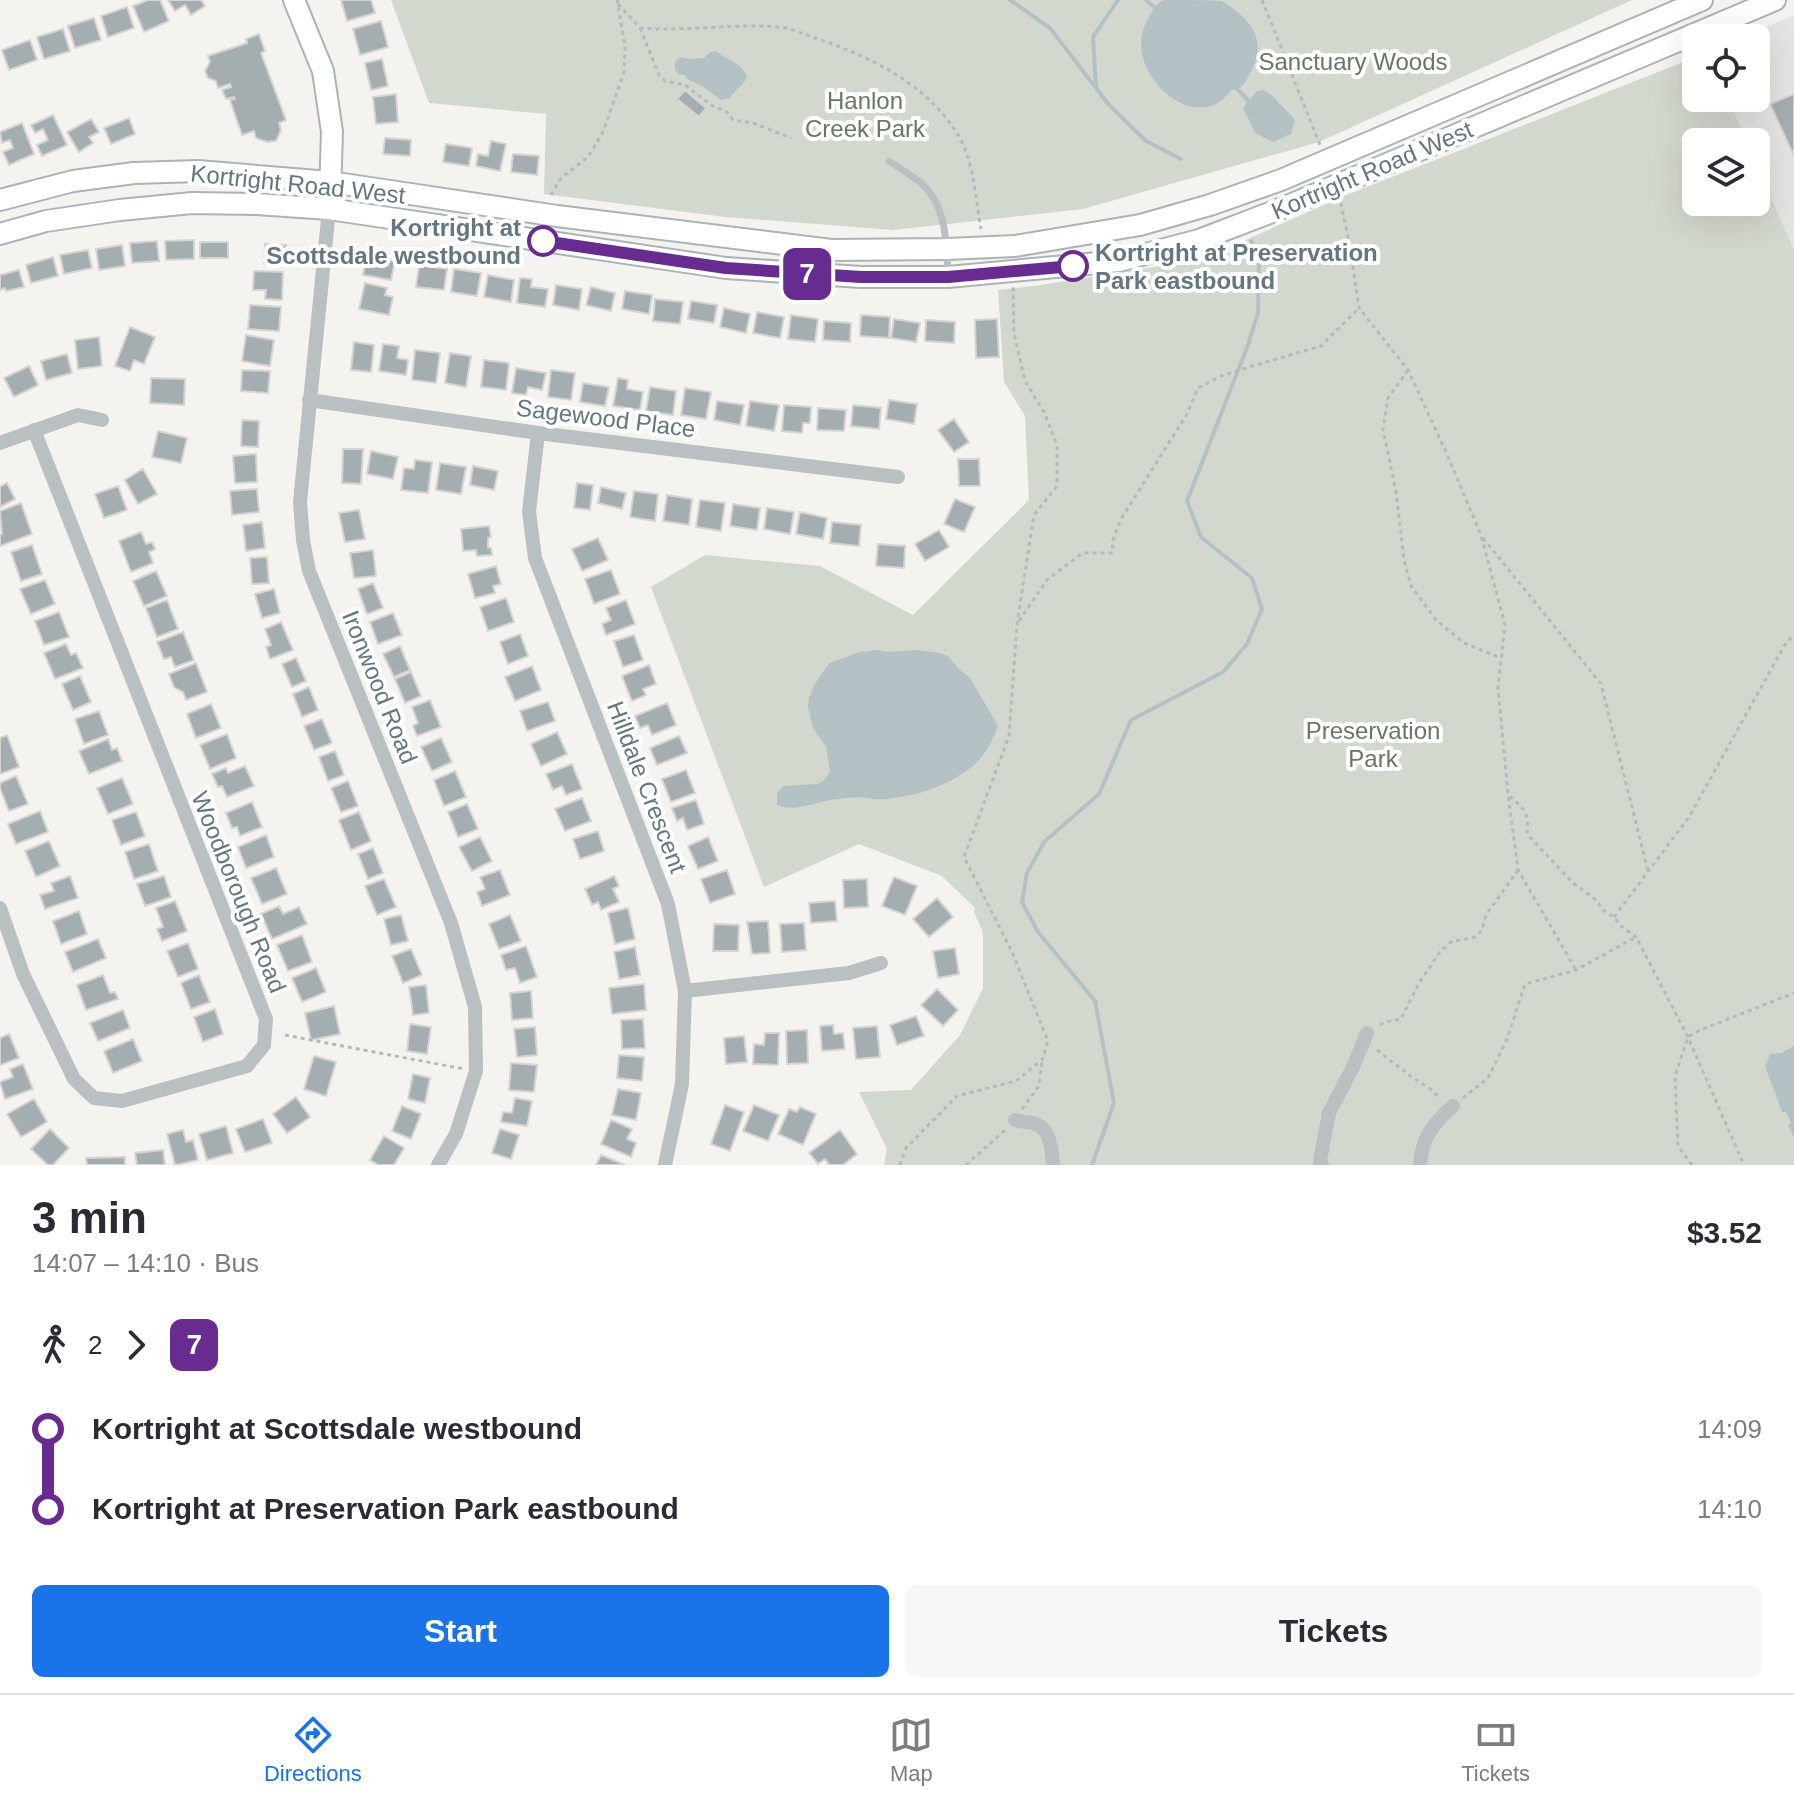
<!DOCTYPE html>
<meta charset="utf-8">
<style>
body{margin:0;font-family:Helvetica,sans-serif;background:#f7f7f7;color:#2b2b33;height:100vh;display:flex;flex-direction:column;font-size:30px;white-space:nowrap}
*{box-sizing:border-box;margin:0}
p{font-size:26px;color:#7c7c81}
.icon{flex:none;width:44px;height:44px;fill:none;stroke:currentColor;stroke-width:2;stroke-linecap:round;stroke-linejoin:round}
.map{position:relative;height:1165px;overflow:hidden}
.details{display:flex;flex-direction:column;background:#fff;flex:1}
.details>*{flex:none}
.badge{padding:0 16px;border-radius:12px;font-size:28px;line-height:52px}
.buttons{position:absolute;left:1682px;top:24px;display:grid;gap:16px}
.buttons a{display:grid;place-items:center;width:88px;height:88px;border-radius:12px;background:#fff;box-shadow:0 8px 32px #0002;font-size:40px}
.map>.badge{position:absolute;translate:-50% -50%;box-shadow:0 0 0 4px #fff}
.legs{display:flex;align-items:center;gap:12px;height:88px;padding:0 32px;font-size:26px}
.legs p{margin-inline-start:auto}
.summary{display:flex;align-items:center;justify-content:space-between;height:136px;padding:0 32px}
h1{font-size:44px;font-weight:600;line-height:60px}
.primary-button{display:flex;gap:16px;margin-top:auto;padding:16px 32px}
.primary-button a{flex:1;height:92px;border-radius:12px;background:#1a73e8;color:#fff;font-size:32px;font-weight:600;line-height:92px;text-align:center}
.primary-button a+a{background:#f7f7f7;color:#2b2b33}
ul{padding:0 32px;list-style:none}
li{display:flex;align-items:center;gap:28px;height:80px;font-size:30px}
li i{display:grid;place-items:center;width:12px;height:100%;margin:0 10px;background:currentColor}
li i::after{content:'';width:20px;height:20px;margin:-10px;border:6px solid;border-radius:50%;background:#fff}
li p{margin-inline-start:auto}
li:first-child i{background:linear-gradient(#0000 50%,currentColor 0)}
li:last-child i{background:linear-gradient(currentColor 50%,#0000 0)}
.menu{display:flex;justify-content:space-around;align-items:center;height:112px;border-top:2px solid #e1e1e2;background:#fff;font-size:22px;color:#7c7c81}
.menu a{display:grid;justify-items:center;gap:4px}
.menu .active{color:#1a73e8}
.map>svg:first-child{display:block}
.built{fill:#e4e5e3}
.green{fill:#d3d8cf}
.water{fill:#b3c1c4}
.lines{fill:none;stroke-linecap:round;stroke-linejoin:round}
.stream{stroke:#b3c1c4;stroke-width:4}
.building{fill:#a4adb0;stroke:#d5d4d2;stroke-width:2}
.secondary-casing{stroke:#acb3b6;stroke-width:24}
.path{stroke:#b6b9bb;stroke-width:3;stroke-dasharray:4 4;stroke-linecap:butt}
.lane{stroke:#babfc1;stroke-width:7}
.street{stroke:#babfc1;stroke-width:14}
.secondary{stroke:#fff;stroke-width:20}
.line-1-casing{stroke:#fff;stroke-width:18}
.line-1{stroke:#682c91;stroke-width:12}
.stop-1-dot{fill:#fff;stroke:#682c91;stroke-width:4}
.labels{text-anchor:middle;dominant-baseline:central;stroke-width:8;stroke-linejoin:round;paint-order:stroke}
.park-label{font-size:24px;fill:#687762;stroke:#fff}
.street-label{font-size:24px;fill:#64767f;stroke:#fff}
.stop-label{font-size:24px;font-weight:bold;fill:#64767f;stroke:#fff;text-anchor:end}
</style>
<div class="map">
<svg width="1794" height="1165" viewBox="0 0 1794 1165">
<rect width="100%" height="100%" fill="#f4f3ef"/>
<path class="built" d="M1794,15V250L1756,163V142H1747L1728,98H1756V38H1741Z"/>
<path class="green" d="M391,0H1632L1319,142L1083,209L893,230L725,217L544,194L546,114L429,103Z
M1696,57V98H1728L1747,142H1696V202H1756V163L1794,250V1165H884L887,1149L859,1092L911,1090L960,1035L983,988V933L974,912L975,908L942,876L859,844L764,887L651,587L705,555L820,566L913,615L1029,500L1025,416L1004,382L998,290L1041,285L1203,259L1344,196Z"/>
<path class="water" d="M1165,0C1178,0 1211,0 1221,1C1228,4 1235,10 1241,15C1258,31 1263,48 1252,70C1249,75 1246,82 1242,86C1239,88 1234,89 1231,91C1228,94 1225,97 1222,100C1185,130 1118,64 1149,17C1154,9 1156,3 1165,0Z
M716,51C727,61 741,61 747,77C743,86 736,89 730,98L721,100L705,88L686,78V75L678,74L675,69V62L680,57L690,59L704,58L710,52Z
M1263,90L1272,95L1295,120L1291,134L1273,142L1255,133L1243,108L1257,91Z
M878,650L887,652L917,650L940,653L948,656L958,668L970,678L998,726C994,736 990,745 984,754C963,782 919,796 886,799C879,800 874,799 867,798C858,797 846,798 837,799C817,801 796,813 777,805V793L783,786L818,784L823,781L830,772L826,747L813,728L808,707L809,698L814,685L829,663L860,652Z
M1794,1046V1138L1788,1125L1791,1123L1786,1112H1782L1765,1066L1770,1054L1781,1053Z"/>
<g class="lines">
<path class="stream" d="M1010,0L1050,28L1109,105L1146,141L1181,159
M1146,0L1158,11
M1233,85L1248,100
M1096,86L1093,37L1118,0
M1092,1165L1114,1103L1095,1001L1038,932L1022,902L1027,873L1044,842L1099,794L1131,720L1223,672L1247,644L1262,609L1252,578L1201,537L1187,501L1248,345L1258,313L1259,260L1251,241"/>
</g>
<path class="building" d="M148,0H160L169,21L144,32L133,6Z
M168,0H201L205,6L191,15L185,5L175,11Z
M341,0H371L375,13L347,21Z
M127,7L134,28L108,37L101,16Z
M94,18L101,40L75,48L68,26Z
M381,21L388,47L360,55L353,29Z
M63,29L70,51L44,59L37,37Z
M259,34L265,51L261,53L286,120L279,123L281,130L276,141L267,142L256,138L254,131L242,135L230,100L235,99L234,97L226,99L222,90L231,87L230,84L218,88L216,81L208,78L205,71L210,62L208,56L247,43L246,39Z
M30,40L37,60L9,70L2,50Z
M382,59L388,86L371,90L365,63Z
M685,90L706,108L699,117L677,99Z
M396,94L398,122L376,124L373,97Z
M1794,94V156L1770,104Z
M53,115L67,145L42,156L37,145L48,140L43,129L35,133L31,125Z
M129,118L135,134L111,144L104,128Z
M91,119L99,132L89,137L93,143L79,152L67,132Z
M22,123L34,154L9,165L3,152L13,148L10,140L2,143L0,132Z
M385,138L411,140L410,156L383,154Z
M491,141L506,144L500,171L476,166L478,154L488,156Z
M446,144L472,148L469,166L443,162Z
M513,154L539,156L537,175L511,172Z
M194,240V259L166,260L165,241Z
M157,241L159,261L132,263L130,243Z
M200,242H228V258H200Z
M265,244L286,245L285,265L264,264Z
M122,245L125,266L99,270L96,249Z
M88,250L92,268L64,274L60,255Z
M53,257L58,276L31,283L26,265Z
M374,257L395,261L391,280L363,275L365,264L372,265Z
M419,265L447,269L444,290L416,287Z
M454,269L481,273L477,296L451,292Z
M19,270L24,287L6,291L5,288L0,290V275Z
M254,271L283,272L282,300L265,299L266,290H253Z
M488,275L514,280L511,302L484,297Z
M520,278L532,279L531,287L548,289L545,307L517,303Z
M365,283L387,288L385,295L393,297L389,315L359,309Z
M556,285L582,289L579,310L553,305Z
M591,287L615,293L611,311L586,305Z
M625,291L652,295L649,314L622,309Z
M655,299L683,302L680,324L653,321Z
M691,301L717,305L714,323L688,319Z
M250,305L281,307L279,331L248,329Z
M724,308L750,314L746,333L720,327Z
M757,312L784,317L780,338L753,333Z
M791,315L818,319L815,342L788,339Z
M861,315L890,317L889,338L860,336Z
M894,319L920,323L916,342L891,338Z
M997,319L999,357L976,358L975,320Z
M926,320L955,322L954,343L925,341Z
M824,321L851,323L850,342L823,340Z
M130,327L155,337L144,364L134,360L130,371L115,366Z
M246,335L274,340L270,366L242,361Z
M99,337L102,366L78,369L75,340Z
M354,342L374,345L371,372L351,370Z
M383,344L399,346L397,358L408,360L406,375L379,371Z
M415,350L440,353L436,383L412,380Z
M450,353L471,356L466,387L445,383Z
M67,354L72,373L46,380L41,361Z
M484,360L509,363L506,390L481,387Z
M29,366L38,385L14,397L4,378Z
M516,368L546,373L542,390L528,387L526,395L512,393Z
M242,370L270,371L268,393L241,391Z
M551,370L575,373L571,400L548,397Z
M151,378L185,379L184,405L150,403Z
M618,378L628,380L627,389L643,392L640,410L613,406Z
M583,383L609,387L605,406L580,402Z
M650,387L676,391L673,415L646,411Z
M685,388L711,392L706,419L681,415Z
M889,400L917,404L914,424L886,419Z
M717,401L744,405L740,425L714,420Z
M750,401L779,405L774,431L746,426Z
M784,405L811,407L810,423H803L802,433L782,431Z
M853,405L881,408L879,429L851,426Z
M818,408L846,410L844,431L817,430Z
M954,419L969,442L954,452L938,430Z
M242,420L259,421L258,447L241,446Z
M158,431L187,438L181,463L152,457Z
M343,449H363L361,484L342,483Z
M371,451L398,457L393,479L367,474Z
M256,454L257,482L235,483L233,456Z
M958,459H979L980,486H959Z
M415,460L432,462L428,493L401,490L404,468L414,469Z
M440,463L466,467L461,494L436,490Z
M473,466L498,471L494,490L470,485Z
M143,469L157,494L138,504L125,480Z
M7,483L15,499L0,507V487Z
M577,483L593,485L590,510L574,508Z
M118,486L127,510L104,518L95,494Z
M601,487L626,493L622,509L598,503Z
M257,489L259,512L232,515L230,491Z
M634,491L658,494L655,521L630,517Z
M667,495L692,499L689,525L663,521Z
M955,499L975,507L964,532L944,524Z
M700,500L725,503L721,531L696,527Z
M21,503L32,534L0,546V535L2,534L0,511Z
M733,504L760,508L757,530L730,526Z
M767,508L794,512L790,534L764,529Z
M359,510L365,539L345,542L339,513Z
M800,512L827,518L823,539L796,534Z
M262,522L265,548L246,551L243,525Z
M832,522L861,525L859,546L830,543Z
M489,526L491,537L488,538V548H491L492,555L477,556L476,550L463,551L461,529Z
M939,530L949,547L925,561L915,544Z
M141,532L146,544L152,542L155,549L149,552L153,563L131,572L119,541Z
M598,538L608,560L582,571L572,549Z
M878,544L905,546L904,568L876,566Z
M32,545L42,574L21,581L11,552Z
M373,550L376,576L354,578L350,553Z
M267,557L269,583L252,584L250,558Z
M496,566L501,584L493,586L495,593L475,598L468,574Z
M611,570L620,594L594,604L585,579Z
M156,571L167,596L144,606L133,581Z
M45,580L55,604L31,614L20,589Z
M373,583L383,608L367,614L358,589Z
M274,589L280,613L262,618L255,594Z
M506,598L514,622L488,631L480,607Z
M167,600L178,629L157,637L146,608Z
M626,600L635,624L606,635L602,624L611,620L606,608Z
M59,612L69,637L44,645L35,621Z
M393,613L402,635L378,644L370,622Z
M281,622L293,650L270,659L266,647L271,645L265,629Z
M183,632L194,660L175,667L171,657L164,659L157,642Z
M520,634L528,656L508,664L500,642Z
M634,635L643,660L623,667L614,641Z
M66,644L71,655L76,653L83,668L55,679L44,653Z
M400,646L410,670L394,677L383,654Z
M296,658L306,681L292,687L282,664Z
M196,663L207,692L186,700L183,692L174,687L169,674Z
M649,665L656,684L643,689L646,695L632,701L622,676Z
M532,666L541,690L515,701L505,677Z
M411,672L421,696L405,703L395,679Z
M80,676L91,702L73,710L62,684Z
M309,687L318,710L302,717L293,694Z
M430,700L441,727L417,736L413,726L418,723L412,707Z
M548,702L555,721L527,731L520,711Z
M667,703L676,725L652,735L648,725L640,728L635,716Z
M211,704L221,728L196,738L187,714Z
M99,711L108,735L84,744L75,719Z
M322,719L332,743L314,750L304,726Z
M557,732L567,754L541,766L531,744Z
M227,734L236,758L210,769L200,745Z
M7,735L19,767L0,774V738Z
M679,736L687,753L657,765L650,748Z
M441,738L452,762L432,771L421,747Z
M108,739L112,750L117,748L122,761L89,774L79,751Z
M335,751L344,775L328,781L319,757Z
M572,764L582,789L566,795L562,786L553,790L546,774Z
M245,766L254,786L227,797L222,786L218,787L212,774L226,768L228,773Z
M686,770L695,793L671,802L662,779Z
M455,771L466,797L444,806L434,780Z
M16,776L28,804L9,811L0,788V783Z
M122,778L133,804L108,814L97,788Z
M348,781L358,806L341,812L331,788Z
M582,798L591,821L565,831L555,809Z
M696,800L704,824L687,830L683,818L677,821L672,808Z
M252,802L262,827L240,836L237,827L232,828L226,813Z
M467,804L478,829L458,837L448,812Z
M40,811L48,832L16,844L8,824Z
M136,812L145,836L121,845L112,820Z
M359,812L371,841L351,850L339,820Z
M598,831L604,851L580,859L573,839Z
M266,835L274,857L246,868L238,847Z
M480,837L492,861L472,871L459,847Z
M708,837L718,861L698,869L688,846Z
M49,841L60,866L36,877L25,851Z
M149,844L158,871L134,879L125,852Z
M373,848L383,873L368,879L358,854Z
M276,868L287,894L262,904L251,878Z
M500,870L510,895L482,906L477,892L485,889L480,877Z
M727,870L735,894L710,903L701,879Z
M70,876L78,898L45,909L40,895L54,891L51,883Z
M164,876L171,897L145,906L137,884Z
M614,876L619,886L613,889L619,902L601,910L598,902L592,905L585,889Z
M894,877L917,886L905,915L882,906Z
M384,879L396,907L377,915L365,886Z
M867,879L868,907L844,908L843,880Z
M937,898L953,917L929,937L913,919Z
M175,901L187,931L162,941L157,929L163,927L156,908Z
M835,901L837,921L811,923L809,903Z
M279,906L283,914L299,907L307,924L272,939L261,914Z
M628,908L635,939L615,944L608,913Z
M79,911L87,934L61,944L53,921Z
M401,915L408,941L391,945L384,919Z
M510,915L521,941L499,949L489,924Z
M768,921L770,953L752,954L747,922Z
M804,923L806,950L782,952L780,924Z
M714,924L739,925L738,951H713Z
M302,935L312,962L288,971L277,945Z
M98,939L106,958L73,972L65,952Z
M188,943L198,969L178,977L167,951Z
M526,946L537,977L520,983L515,968L506,970L501,955Z
M635,947L640,975L619,979L614,952Z
M955,948L959,974L938,978L933,951Z
M411,949L422,975L403,983L392,956Z
M316,968L326,992L302,1002L292,978Z
M103,975L110,993L115,992L118,999L86,1010L77,985Z
M199,975L210,1002L191,1009L181,983Z
M644,984L646,1010L612,1014L609,988Z
M426,985L429,1013L413,1015L409,987Z
M937,989L958,1010L943,1026L921,1005Z
M531,991L533,1018L512,1020L510,993Z
M334,1006L340,1034L311,1040L305,1013Z
M215,1009L223,1034L203,1042L194,1017Z
M123,1010L130,1028L98,1041L90,1023Z
M916,1016L924,1036L897,1045L890,1025Z
M643,1019L645,1048L622,1049L621,1020Z
M410,1024L431,1027L427,1054L407,1051Z
M833,1025L834,1034L843,1033L845,1049L822,1051L820,1026Z
M877,1026L880,1057L856,1059L853,1028Z
M535,1027L537,1055L517,1057L514,1029Z
M807,1030L808,1063L787,1064L786,1031Z
M765,1033H779L778,1065L753,1064L754,1044L764,1045Z
M9,1034L19,1058L0,1065V1038Z
M744,1036L747,1062L726,1064L724,1038Z
M133,1039L142,1061L113,1073L104,1051Z
M619,1055L644,1057L642,1081L617,1078Z
M314,1056L336,1062L326,1096L304,1089Z
M511,1063L537,1065L534,1092L509,1090Z
M23,1064L33,1089L5,1099L0,1082L13,1077L10,1069Z
M413,1074L430,1078L425,1103L408,1099Z
M618,1089L641,1093L636,1120L612,1115Z
M296,1097L310,1117L287,1133L273,1114Z
M515,1098L532,1101L527,1126L501,1122L503,1112L512,1113Z
M34,1099L47,1122L21,1137L7,1114Z
M725,1105L744,1112L730,1151L711,1144Z
M754,1105L779,1115L768,1141L743,1131Z
M402,1106L421,1114L411,1139L392,1131Z
M800,1107L816,1114L803,1145L778,1134L789,1109L797,1112Z
M263,1119L272,1143L245,1152L236,1129Z
M611,1120L632,1129L627,1139L636,1143L631,1157L601,1144Z
M226,1126L233,1153L207,1160L199,1134Z
M50,1129L69,1148L53,1165H48L31,1149Z
M500,1129L519,1135L511,1159L492,1153Z
M183,1130L186,1142L193,1140L198,1160L175,1165L167,1134Z
M840,1130L857,1154L843,1165H829L825,1159L818,1164L809,1153Z
M384,1136L404,1148L394,1165H379L370,1160Z
M163,1150L165,1165H137L135,1153Z
M601,1155L625,1165H596Z
M125,1157V1165H87L86,1158Z"/>
<g class="lines">
<defs>
<path id="secondary" d="M294,0L323,71L332,132L330,194
M0,200L73,181L134,173L198,171L330,182L557,216L831,250L947,249L1015,246L1140,225L1210,205L1281,180L1702,0
M0,234L46,221L120,210L192,203L257,204L329,209L726,268L861,277H948L1119,261L1199,240L1285,207L1775,0"/>
</defs>
<use href="#secondary" class="secondary-casing"/>
<path class="path" d="M1262,0L1320,145
M618,4L640,28C686,32 733,23 780,27C791,28 803,34 815,38C867,55 923,82 955,130C974,157 975,197 981,229
M640,28L659,75L665,81L685,85L711,105L727,112L733,120L753,123L791,138
M551,195L561,178L588,157L603,132L624,72L625,46L617,0
M1341,203L1350,247L1359,308L1408,370L1446,452L1481,535L1505,625L1498,688L1508,794L1518,870L1576,970
M1408,370L1388,398L1383,430L1396,491L1404,560L1411,586L1436,620L1464,643L1501,658
M1483,538L1601,684L1648,871
M1019,621L1047,580L1065,566L1083,553H1112L1113,540L1121,519L1187,414L1198,388L1221,376L1249,367L1321,346L1359,308
M1510,796C1524,809 1530,814 1527,834L1573,883L1595,899L1603,910L1614,917L1621,926L1636,937L1688,1037L1744,1165
M1614,917L1689,817L1784,646L1794,634
M1380,1025L1385,1022L1401,1019L1419,983L1440,952L1451,942L1475,937L1482,930L1486,915L1518,870
M285,1035L464,1069
M1377,1050L1409,1075L1432,1090L1440,1099
M1463,1098L1488,1078L1507,1039L1525,984L1576,970L1636,937
M1022,1109L1039,1086L1042,1062
M900,1165L906,1148L957,1096L1016,1081L1042,1060L1048,1041L1012,952L964,857L1009,736L1017,624L1034,515L1057,486V445L1044,412L1025,381L1014,334L1013,287
M966,1165L1005,1130
M1692,1165L1678,1146L1675,1076L1688,1037L1698,1031L1794,993"/>
<path class="lane" d="M889,161C899,168 911,175 921,183C946,204 947,244 948,275"/>
<path class="street" d="M329,209L300,502L303,540L309,571L451,923L475,1007L476,1071L456,1134L438,1165
M309,400L538,433L898,477
M538,433L529,512L535,558L668,904L685,991L682,1084L665,1165
M0,443L78,415L102,420
M0,908L23,974L74,1079L94,1098L122,1101L247,1066L264,1045L266,1019L34,430
M685,991L849,973L881,963
M1015,1120C1019,1121 1023,1122 1028,1122C1052,1126 1051,1146 1053,1165
M1322,1165L1320,1161L1329,1113L1353,1067L1367,1033
M1420,1165C1422,1137 1433,1124 1453,1106"/>
<use href="#secondary" class="secondary"/>
</g>
<g class="lines">
<defs>
<path id="line-1" d="M543,241L726,268L861,277H948L1073,266"/>
</defs>
<use href="#line-1" class="line-1-casing"/>
<use href="#line-1" class="line-1"/>
</g>
<g class="stop-1-dot">
<circle cx="543" cy="241" r="14"/>
<circle cx="1073" cy="266" r="14"/>
</g>
<g class="labels">
<g class="park-label">
<text x="1353" y="61">Sanctuary Woods</text>
<text x="865" y="100">Hanlon<tspan x="865" dy="28">Creek Park</tspan></text>
<text x="1373" y="730">Preservation<tspan x="1373" dy="28">Park</tspan></text>
</g>
<g class="street-label">
<text transform="translate(1372 170) rotate(-23)">Kortright Road West</text>
<text transform="translate(298 184) rotate(6)">Kortright Road West</text>
<text transform="translate(606 418) rotate(7)">Sagewood Place</text>
<text transform="translate(380 687) rotate(68)">Ironwood Road</text>
<text transform="translate(647 787) rotate(69)">Hilldale Crescent</text>
<text transform="translate(239 892) rotate(68)">Woodborough Road</text>
</g>
<g class="stop-label">
<text x="521" y="227">Kortright at<tspan x="521" dy="28">Scottsdale westbound</tspan></text>
<text x="1095" y="252" text-anchor="start">Kortright at Preservation<tspan x="1095" dy="28">Park eastbound</tspan></text>
</g>
</g>
</svg>
<div class="buttons">
<a><svg class="icon" aria-label="locate" viewBox="0 0 24 24"><circle cx="12" cy="12" r="6"/><path d="M12 2v4M12 18v4M2 12h4M18 12h4"/></svg></a>
<a><svg class="icon" aria-label="layers" viewBox="0 0 24 24"><path d="M12 4l9 5-9 5-9-5zM3 14l9 5 9-5"/></svg></a>
</div>
<b class="badge" style="left:807px;top:274px;background:#682c91;color:#fff">7</b>
</div>
<section class="details">
<div class="summary"><div><h1>3 min</h1><p>14:07 – 14:10 · Bus</p></div><b>$3.52</b></div>
<div class="legs"><svg class="icon" aria-label="walk" viewBox="0 0 24 24"><circle cx="13" cy="4" r="2"/><path d="M13 8l-2 6 4 7M11 14l-3 7M7 12l3-4h3l4 4"/></svg>2<svg class="icon" aria-label="forward" viewBox="0 0 24 24"><path d="M9 5l7 7-7 7"/></svg><b class="badge" style="background:#682c91;color:#fff">7</b></div>
<ul>
<li><i style="color:#682c91"></i><b>Kortright at Scottsdale westbound</b><p>14:09</p></li>
<li><i style="color:#682c91"></i><b>Kortright at Preservation Park eastbound</b><p>14:10</p></li>
</ul>
<div class="primary-button"><a>Start</a><a>Tickets</a></div>
</section>
<nav class="menu">
<a class="active"><svg class="icon" aria-label="directions" viewBox="0 0 24 24"><path d="M12 3l9 9-9 9-9-9zM9 14v-3h6M13 9l2 2-2 2"/></svg>Directions</a>
<a><svg class="icon" aria-label="map" viewBox="0 0 24 24"><path d="M3 6l6-2 6 2 6-2v14l-6 2-6-2-6 2zM9 4v14M15 6v14"/></svg>Map</a>
<a><svg class="icon" aria-label="tickets" viewBox="0 0 24 24"><path d="M3 7h18v10H3zM15 7v10"/></svg>Tickets</a>
</nav>
